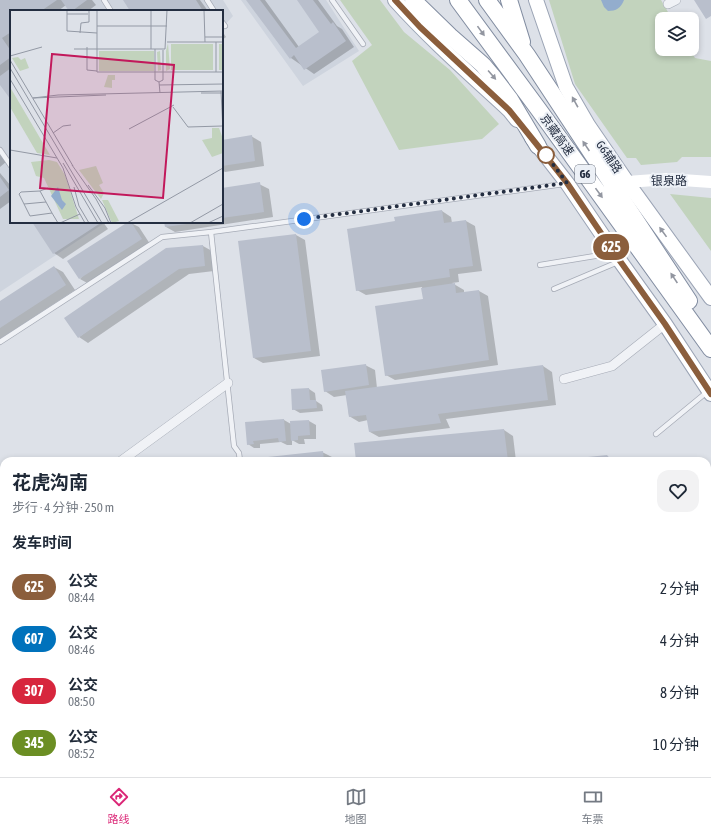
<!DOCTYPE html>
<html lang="zh">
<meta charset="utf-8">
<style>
body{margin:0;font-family:"Asap Condensed","Noto Sans SC",sans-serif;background:#f2f2f3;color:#1f2937;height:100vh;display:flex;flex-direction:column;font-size:15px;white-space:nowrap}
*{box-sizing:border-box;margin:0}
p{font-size:13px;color:#747a83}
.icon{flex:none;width:22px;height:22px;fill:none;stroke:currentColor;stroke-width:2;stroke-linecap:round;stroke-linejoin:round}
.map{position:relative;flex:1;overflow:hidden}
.drawer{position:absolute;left:0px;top:457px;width:711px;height:320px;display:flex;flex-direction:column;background:#fff;border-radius:12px 12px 0 0;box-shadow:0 2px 6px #0003}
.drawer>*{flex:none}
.badge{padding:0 8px;border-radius:13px;font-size:14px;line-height:26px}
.controls{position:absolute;left:655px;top:12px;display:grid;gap:8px}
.controls a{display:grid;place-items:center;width:44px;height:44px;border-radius:8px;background:#fff;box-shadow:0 2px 6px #0003;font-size:20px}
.you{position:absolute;width:20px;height:20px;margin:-10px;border:3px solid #fff;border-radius:50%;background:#1a73e8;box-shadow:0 0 0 6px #1a73e833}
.map>.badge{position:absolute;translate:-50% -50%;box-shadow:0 0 0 2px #fff}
h2{padding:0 12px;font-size:15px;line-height:36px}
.round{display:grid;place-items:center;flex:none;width:42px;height:42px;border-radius:12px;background:#f2f2f3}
.head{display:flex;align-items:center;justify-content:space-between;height:68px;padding:0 12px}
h1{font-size:19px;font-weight:700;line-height:30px}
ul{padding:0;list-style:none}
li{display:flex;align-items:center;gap:12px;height:52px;padding:0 12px}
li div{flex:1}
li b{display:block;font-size:15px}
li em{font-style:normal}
li .badge{min-width:44px;font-weight:700;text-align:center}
.tab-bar{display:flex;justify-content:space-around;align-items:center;height:56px;border-top:1px solid #e0e1e3;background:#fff;font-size:11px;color:#747a83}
.tab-bar a{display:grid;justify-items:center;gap:2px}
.tab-bar .current{color:#db2777}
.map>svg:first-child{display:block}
.built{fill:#ced4de}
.green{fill:#c2d3bd}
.water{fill:#93adcd}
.shadow{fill:#0003}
.building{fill:#b9bfcc}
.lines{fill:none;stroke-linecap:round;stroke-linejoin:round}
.service-casing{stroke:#a6abb6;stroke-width:6}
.minor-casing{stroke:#a6abb6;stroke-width:10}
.tertiary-casing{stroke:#a6abb6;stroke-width:12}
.primary-casing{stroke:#9ba4b5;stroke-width:16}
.motorway-casing{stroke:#828da1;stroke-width:18}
.service{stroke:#f0f2f6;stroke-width:4.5}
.minor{stroke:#f0f2f6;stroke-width:9}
.tertiary{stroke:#f0f2f6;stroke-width:11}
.secondary{stroke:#fff;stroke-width:12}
.primary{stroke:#fff;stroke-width:14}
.motorway{stroke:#fff;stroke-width:16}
.oneway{fill:#9296a0}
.line-casing{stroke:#fff;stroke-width:9}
.line{stroke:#8b5e3c;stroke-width:6}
.walk{stroke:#242e41;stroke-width:4;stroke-dasharray:0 7.2}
.stop-dot{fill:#fff;stroke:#8b5e3c;stroke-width:2}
.labels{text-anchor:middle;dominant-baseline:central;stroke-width:4;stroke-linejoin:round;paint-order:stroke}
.shield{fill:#ecf0f6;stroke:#606877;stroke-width:1}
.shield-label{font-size:11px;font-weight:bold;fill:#242e41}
.street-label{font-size:12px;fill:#242e41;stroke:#ecf0f6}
.inset-road{fill:none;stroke:#9399a5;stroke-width:1}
.view{fill:#c2185b;fill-opacity:0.15;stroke:#c2185b;stroke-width:2}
.inset-edge{fill:none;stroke:#242e41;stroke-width:2}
</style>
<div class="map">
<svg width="711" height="777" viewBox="0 0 711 777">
<rect width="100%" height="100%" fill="#dde1e8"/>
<path class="built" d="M0,0H223L233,16L222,28V11H11V222H106L0,292Z
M241,0H326L359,51L303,86Z"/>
<path class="green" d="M340,0H380L404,32L450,70L499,124L482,139L399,150L352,61L372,45Z
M549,0H661L672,19H662V49H690L695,58L711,61V157H682L677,162L641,165L636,158H627L575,84Z
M670,194L711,198V251Z
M0,747H4V773H17L18,777H0Z
M118,773H436V777H118Z"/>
<path class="water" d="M601,0H624C621,8 616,11 608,11L604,7Z"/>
<path class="shadow" d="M0,0H92L96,5L88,11H70L66,5L58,11H11V99L0,83Z
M124,0H200L208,11H132Z
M248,0H265L299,47L321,32L298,0H318L337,26L342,29L354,47L314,74L291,58Z
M222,31L226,37L222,40Z
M251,136L261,142L264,166L225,172L222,170V141Z
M0,154L6,162L0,167Z
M0,173L11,186V201L0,209Z
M259,184L269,189L273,217L175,232L166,227L165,222H222V189Z
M442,211L451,217L452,223L466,221L475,226L482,271L458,274L459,282L452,283L464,290V293L479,291L488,296L498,365L395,380L386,375L424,300L422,287L366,295L357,290L396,222Z
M33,222H103L108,229L63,259L54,253Z
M129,222L139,227L150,244L89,284L80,279Z
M296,235L305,240L320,356L263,363L254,358Z
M203,246L212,251L214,271L189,274L88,343L79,337Z
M54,267L63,272L75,290L0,339V302Z
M365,365L375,370L377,388L543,366L552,372L556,405L446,419L450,428L379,437L370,432L368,420L359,422L349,416L347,395L334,397L325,391Z
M309,389L315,393L316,401L322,405L323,411L300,413L293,409Z
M284,420L291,424L309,421L316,425V439H304L305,444H299L292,440V445H287L281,442L260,444V448H254L248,444Z
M504,430L513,436L516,461H357Z
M322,452L332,457V461H270Z
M707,625H711V639H707Z
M0,684H4V710H0Z
M524,773H579L580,777H531Z"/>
<path class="building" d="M0,0H57L41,11H11V32L2,38L11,51V57L0,65Z
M61,0H87L72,11H69Z
M123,0H196L203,11H130Z
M246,0H260L296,48L319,32L297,0H313L331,24L333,22L346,41L304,70L294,55L290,59Z
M694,0H711V16L706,19Z
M11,68V100L0,85V76Z
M252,135L255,161L222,166V140Z
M0,177L9,190L0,197Z
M260,182L264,212L222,218V188Z
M442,210L444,223L466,220L473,266L449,269L450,277L356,291L347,229L395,221L394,217Z
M32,222H98L99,224L53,254Z
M128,222H131L142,239L79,279L67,261Z
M164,222H194V223L165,227Z
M296,234L311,351L253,358L238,241Z
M203,245L205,266L179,269L78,338L64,318L166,248Z
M54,266L66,285L0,328V301Z
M455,283L456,293L479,290L489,360L385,376L375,306L423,299L421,288Z
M366,364L369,385L324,392L321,370Z
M543,365L548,400L438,414L441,423L369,432L366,415L349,417L345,391Z
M309,388L310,400H316L317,408L292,410L291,389Z
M284,419L286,441L279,442L278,438L253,441L254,444L247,445L245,422Z
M309,420L310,435L298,436V440L291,441L290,421Z
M504,429L508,461H356L354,443Z
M323,451L324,461H269L268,457Z
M607,455L612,461H560V460Z
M4,542V581H0V543Z
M711,558V581L710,582L707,559Z
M0,683H4V704H0Z
M538,773H571V777H538Z"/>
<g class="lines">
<defs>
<path id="service" d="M104,0L111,11
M207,0L214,11
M332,0L363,44
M222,22L225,26
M0,150L11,166
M540,265L613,253
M554,289L618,262
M0,342L162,237L211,232
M656,434L707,392
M240,461L239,453L234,446L211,232L564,184
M584,773L587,777"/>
<path id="minor" d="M668,4L676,0
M564,379L612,366L665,324
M121,461L228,383
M0,505H4
M0,523L4,521
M0,662H4
M0,734H4
M66,773V777
M110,773V777
M448,773L449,777
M470,777L505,774"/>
<path id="tertiary" d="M707,526H711
M707,539L711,538
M0,611H4
M0,619H4"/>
<path id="primary" d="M395,0C430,39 470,74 509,110L517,120
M536,0L566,87L588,125L627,182L711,298
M532,138L567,183L620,261L665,324L711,394"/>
<path id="motorway" d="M413,0L450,36L483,65L494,78L510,99L538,146
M458,0L539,110L711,349
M487,0L527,55L689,301
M509,0L522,42"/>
</defs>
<use href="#service" class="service-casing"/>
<use href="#minor" class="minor-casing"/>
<use href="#tertiary" class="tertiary-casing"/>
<use href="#primary" class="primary-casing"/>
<use href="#motorway" class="motorway-casing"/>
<use href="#service" class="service"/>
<use href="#minor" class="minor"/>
<use href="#tertiary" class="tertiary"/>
<path class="secondary" d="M627,182L668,179L711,182"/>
<use href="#primary" class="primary"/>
<use href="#motorway" class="motorway"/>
</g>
<defs><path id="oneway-solid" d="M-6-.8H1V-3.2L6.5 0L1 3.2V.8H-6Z"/></defs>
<g class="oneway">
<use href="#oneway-solid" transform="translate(481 31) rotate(54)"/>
<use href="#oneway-solid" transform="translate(492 75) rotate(49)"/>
<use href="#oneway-solid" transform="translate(575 102) rotate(-119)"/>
<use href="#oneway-solid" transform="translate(586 146) rotate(-124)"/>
<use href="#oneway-solid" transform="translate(599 193) rotate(54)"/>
<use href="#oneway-solid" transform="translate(663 232) rotate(-126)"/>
<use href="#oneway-solid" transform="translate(674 278) rotate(-124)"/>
</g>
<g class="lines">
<defs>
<path id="line" d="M395,0L420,27L509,110L538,146L567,183L620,261L665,324L711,394"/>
</defs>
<use href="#line" class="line-casing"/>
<use href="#line" class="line"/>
<path class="walk" d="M304,219L567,183L546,155"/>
</g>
<circle class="stop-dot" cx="546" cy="155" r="8"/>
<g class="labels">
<rect class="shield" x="575" y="165" width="20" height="18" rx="3"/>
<g class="shield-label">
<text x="585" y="174">G6</text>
</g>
<g class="street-label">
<text transform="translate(557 135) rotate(54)">京藏高速</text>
<text transform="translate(609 157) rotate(56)">G6辅路</text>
<text x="669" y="181">银泉路</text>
</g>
</g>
<g transform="translate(10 10)">
<rect width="213" height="213" fill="#dde1e8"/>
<path d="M158,33L160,59L156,61V41ZM161,34H203V60H161ZM209,34H213V60H209ZM89,41H144V61H89ZM150,41L151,60L148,61L147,42ZM8,47L11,50L15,48L19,58L10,61L2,48ZM98,65H105V70H98H102V78L94,77ZM0,77L40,145L27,143L0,97ZM202,118H209L213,129V143L202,147L192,130L202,128ZM39,150L47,152L55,165L69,209H53L34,168L26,166L21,152ZM86,156L93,173L89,175L94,183L91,189L69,160ZM92,190H98L109,211L102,213Z" fill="#c2d3bd"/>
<path d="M48,177L52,190L56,194L52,200L41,186Z" fill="#93adcd"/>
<path class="inset-road" d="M57,0V21L87,23M87,0V62H213M194,0L195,32M57,4H78M87,16H157M70,23L71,13L79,12V0M195,27H213M157,32H213M206,32V62M77,37V60L87,61M64,39H155L157,0M141,39V0M145,39V70L149,72L150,83M0,46L32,37M0,50L63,156M0,58L92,213M0,69L53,158L66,197L75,213M149,72L153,70V40M149,75L213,74M211,81L213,121M191,83H213M23,88L48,85L213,81M23,88L96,85M163,97L178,117L212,116M119,119L164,95M43,123L53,116L61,115M0,140L47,148M53,153L88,213M62,155L86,189L99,213M78,175L95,198L101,213M64,177L69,196L79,213M38,178L30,181L42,203M30,181L11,182L9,184L20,206L42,203L48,213M14,194L36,192M50,213L70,204M117,213L213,158M180,213L213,194M198,213L213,206"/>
<path class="view" d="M42,44L164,55L153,188L30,178Z"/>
<rect width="213" height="213" class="inset-edge"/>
</g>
</svg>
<div class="controls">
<a><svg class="icon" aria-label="layers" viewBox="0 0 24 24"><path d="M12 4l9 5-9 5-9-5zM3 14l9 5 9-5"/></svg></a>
</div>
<div class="you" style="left:304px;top:219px"></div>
<b class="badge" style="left:611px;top:247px;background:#8b5e3c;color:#fff">625</b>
<section class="drawer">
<div class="head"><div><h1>花虎沟南</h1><p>步行 · 4 分钟 · 250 m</p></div><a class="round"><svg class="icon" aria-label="heart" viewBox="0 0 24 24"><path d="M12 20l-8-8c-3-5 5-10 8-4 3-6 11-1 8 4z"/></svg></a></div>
<h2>发车时间</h2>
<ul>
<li><span class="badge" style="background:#8b5e3c;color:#fff">625</span><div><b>公交</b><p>08:44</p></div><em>2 分钟</em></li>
<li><span class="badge" style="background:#0072bc;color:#fff">607</span><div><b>公交</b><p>08:46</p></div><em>4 分钟</em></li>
<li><span class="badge" style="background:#d7263d;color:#fff">307</span><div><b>公交</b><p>08:50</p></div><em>8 分钟</em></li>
<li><span class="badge" style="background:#6b8e23;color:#fff">345</span><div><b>公交</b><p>08:52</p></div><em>10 分钟</em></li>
</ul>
</section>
</div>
<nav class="tab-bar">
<a class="current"><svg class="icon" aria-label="directions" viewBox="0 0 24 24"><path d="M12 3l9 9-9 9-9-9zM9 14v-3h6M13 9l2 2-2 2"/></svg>路线</a>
<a><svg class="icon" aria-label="map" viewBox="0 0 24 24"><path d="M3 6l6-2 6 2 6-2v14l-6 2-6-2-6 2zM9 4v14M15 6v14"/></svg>地图</a>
<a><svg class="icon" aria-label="tickets" viewBox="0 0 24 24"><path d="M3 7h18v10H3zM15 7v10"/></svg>车票</a>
</nav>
